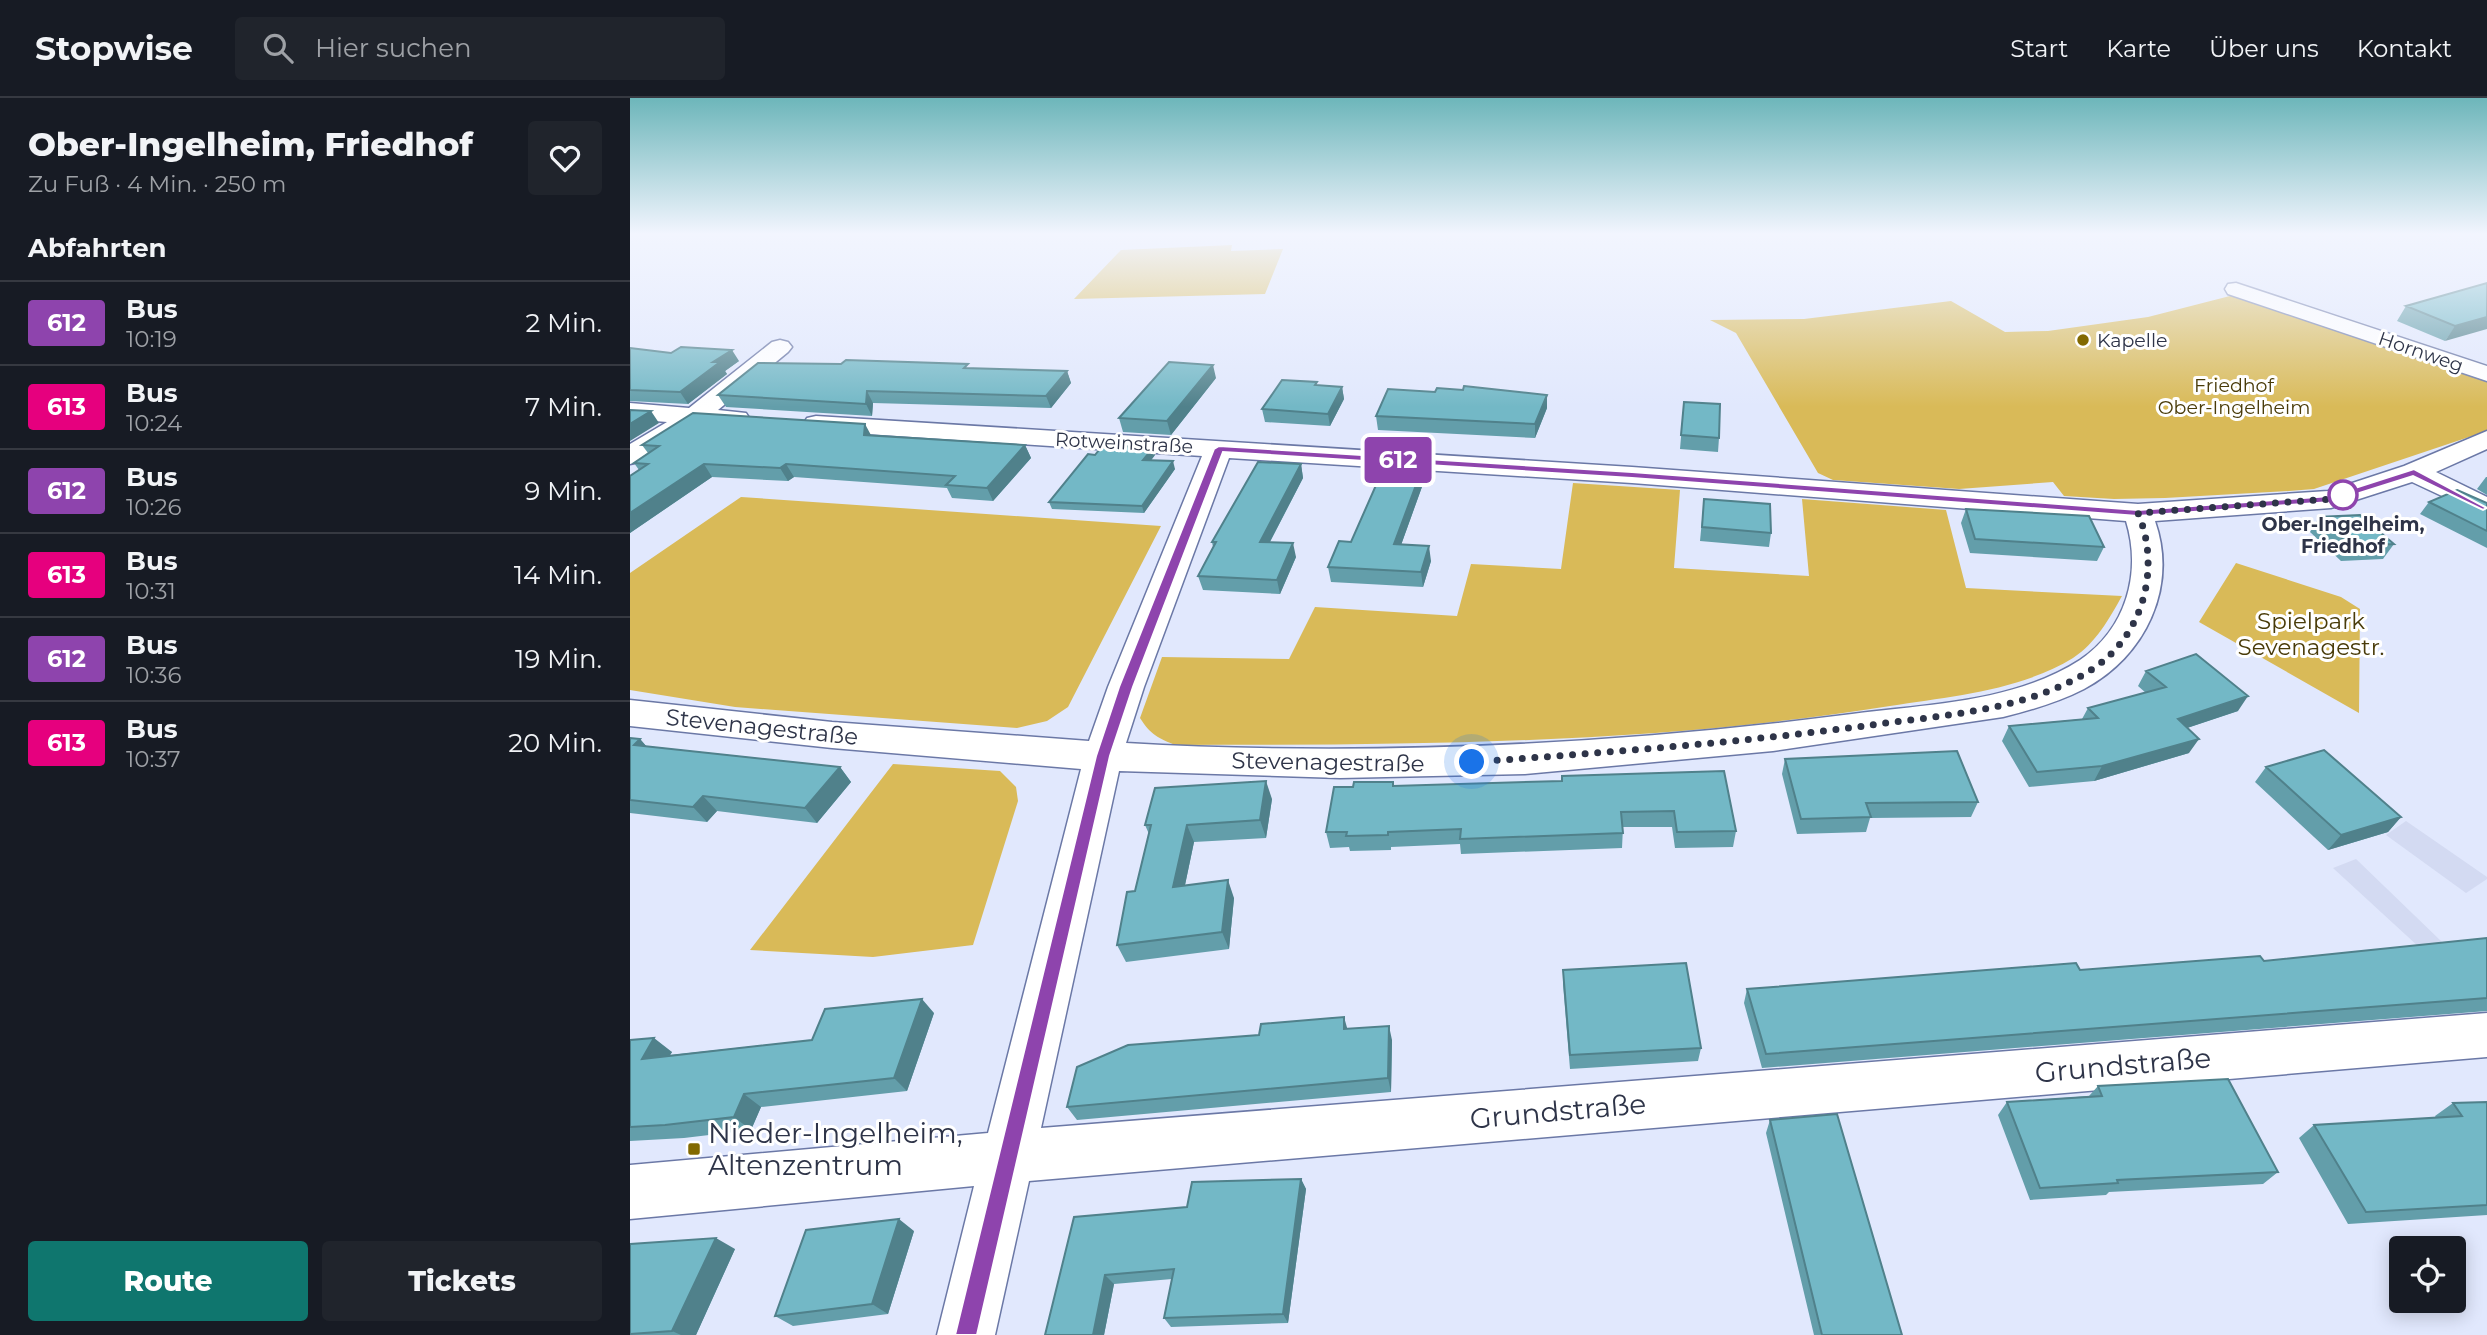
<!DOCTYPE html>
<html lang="de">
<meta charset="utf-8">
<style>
body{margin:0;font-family:Montserrat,sans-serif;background:#20242c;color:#f1f3f6;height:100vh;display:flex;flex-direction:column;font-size:26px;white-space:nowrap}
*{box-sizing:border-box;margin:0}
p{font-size:23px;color:#9ea1a6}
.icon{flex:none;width:38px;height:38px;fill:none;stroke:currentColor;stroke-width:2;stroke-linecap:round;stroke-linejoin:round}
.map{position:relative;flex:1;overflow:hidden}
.drawer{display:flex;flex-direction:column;background:#171b24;width:630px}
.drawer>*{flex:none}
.badge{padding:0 14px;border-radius:5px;font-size:24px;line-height:46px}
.buttons{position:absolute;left:1759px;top:1138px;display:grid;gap:14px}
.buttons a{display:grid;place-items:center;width:77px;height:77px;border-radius:7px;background:#171b24;box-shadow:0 4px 18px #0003;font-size:35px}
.you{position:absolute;width:35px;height:35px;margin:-18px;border:5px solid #fff;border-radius:50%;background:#1a73e8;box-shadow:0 0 0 10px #1a73e833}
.map>.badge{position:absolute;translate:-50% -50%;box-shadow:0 0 0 4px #fff}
h2{padding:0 28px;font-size:26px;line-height:63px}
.round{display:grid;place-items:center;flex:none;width:74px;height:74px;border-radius:7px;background:#20242c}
.headline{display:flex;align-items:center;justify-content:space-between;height:119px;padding:0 28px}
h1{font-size:33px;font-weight:800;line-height:52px}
.primary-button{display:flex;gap:14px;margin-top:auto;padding:14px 28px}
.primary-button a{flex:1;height:80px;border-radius:7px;background:#0f766e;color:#fff;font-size:28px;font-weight:800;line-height:80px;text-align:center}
.primary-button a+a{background:#20242c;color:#f1f3f6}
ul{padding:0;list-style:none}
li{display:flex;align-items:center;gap:21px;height:84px;padding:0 28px;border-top:2px solid #363941}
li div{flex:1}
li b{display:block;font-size:26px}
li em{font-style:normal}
li .badge{min-width:77px;font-weight:700;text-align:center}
header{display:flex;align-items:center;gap:42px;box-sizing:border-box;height:98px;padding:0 35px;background:#171b24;border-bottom:2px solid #363941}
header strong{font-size:33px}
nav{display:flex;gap:38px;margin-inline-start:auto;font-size:24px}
.search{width:490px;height:63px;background:#20242c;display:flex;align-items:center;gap:18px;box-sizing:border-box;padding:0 24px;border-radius:7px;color:#9ea1a6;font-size:26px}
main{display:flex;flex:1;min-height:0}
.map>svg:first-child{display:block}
.built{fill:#d3daf2}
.green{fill:#d9ba58}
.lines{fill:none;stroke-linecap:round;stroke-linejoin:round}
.minor-casing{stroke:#6b78a6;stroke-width:3}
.minor{fill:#fff;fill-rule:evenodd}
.wall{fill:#639eaa}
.shaded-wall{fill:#50818b}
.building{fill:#73b8c6;stroke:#50818b;stroke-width:2}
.line{fill:#8e44ad;stroke:#fff;stroke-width:2}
.walk{stroke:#2e3448;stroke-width:7;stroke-dasharray:0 12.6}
.poi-dot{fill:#826901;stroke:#fff;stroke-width:2.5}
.stop-dot{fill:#fff;stroke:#8e44ad;stroke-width:3.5}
.labels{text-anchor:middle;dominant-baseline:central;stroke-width:6;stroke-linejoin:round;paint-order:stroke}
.far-poi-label{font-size:19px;fill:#2e3448;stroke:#fff;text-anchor:start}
.far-street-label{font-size:19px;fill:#2e3448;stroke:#fff}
.far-park-label{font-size:19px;fill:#493b09;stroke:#fff}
.far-stop-label{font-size:19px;font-weight:bold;fill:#2e3448;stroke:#fff}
.park-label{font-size:23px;fill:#493b09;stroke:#fff}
.street-label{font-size:23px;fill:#2e3448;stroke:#fff}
.near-street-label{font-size:28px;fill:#2e3448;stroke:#fff}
.near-poi-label{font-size:28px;fill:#2e3448;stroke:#fff;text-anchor:start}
</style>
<header>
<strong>Stopwise</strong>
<div class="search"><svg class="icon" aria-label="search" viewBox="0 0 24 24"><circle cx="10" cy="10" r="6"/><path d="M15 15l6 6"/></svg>Hier suchen</div>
<nav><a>Start</a><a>Karte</a><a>Über uns</a><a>Kontakt</a></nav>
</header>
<main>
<section class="drawer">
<div class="headline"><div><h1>Ober-Ingelheim, Friedhof</h1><p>Zu Fuß · 4 Min. · 250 m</p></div><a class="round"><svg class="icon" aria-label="heart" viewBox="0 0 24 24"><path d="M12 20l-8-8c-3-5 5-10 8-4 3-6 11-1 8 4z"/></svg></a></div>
<h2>Abfahrten</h2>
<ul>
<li><span class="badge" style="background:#8e44ad;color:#fff">612</span><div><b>Bus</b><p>10:19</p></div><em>2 Min.</em></li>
<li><span class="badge" style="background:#e6007e;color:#fff">613</span><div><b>Bus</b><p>10:24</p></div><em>7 Min.</em></li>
<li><span class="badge" style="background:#8e44ad;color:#fff">612</span><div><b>Bus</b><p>10:26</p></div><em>9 Min.</em></li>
<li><span class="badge" style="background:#e6007e;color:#fff">613</span><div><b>Bus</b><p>10:31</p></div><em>14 Min.</em></li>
<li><span class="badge" style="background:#8e44ad;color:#fff">612</span><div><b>Bus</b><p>10:36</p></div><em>19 Min.</em></li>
<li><span class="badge" style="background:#e6007e;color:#fff">613</span><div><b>Bus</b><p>10:37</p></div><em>20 Min.</em></li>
</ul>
<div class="primary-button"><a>Route</a><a>Tickets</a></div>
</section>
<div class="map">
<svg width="1857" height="1237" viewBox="0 0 1857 1237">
<rect width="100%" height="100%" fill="#e1e8fd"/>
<path class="built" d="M1776,723L1857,779V781L1836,795L1756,737Z
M1726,761L1812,844L1789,849L1703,770Z"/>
<path class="green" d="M602,147L601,153L653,151L635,196L444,201L491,152Z
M1600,198H1613L1857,283V333L1684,391L1659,393L1535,400L1484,401L1434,398L1423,384L1329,391L1203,382L1188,375L1106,235L1080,222L1174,221L1321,203L1375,234L1418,233L1518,219Z
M943,385L1050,392L1044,470L1179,478L1172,401L1316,412L1336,490L1492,498C1479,521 1466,545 1443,560C1389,593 1321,598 1260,608C1024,646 784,647 546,647C529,641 520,636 510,620L532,559L659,561L685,509L827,518L841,466L931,471Z
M111,399L531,428L438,609L417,623L387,630L105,609L0,592V475Z
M1606,465L1711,499L1730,511L1729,615L1569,524Z
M263,666L370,673L386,689L388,703L343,847L243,859L120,852Z"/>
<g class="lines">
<defs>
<path id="minor" d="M1606,185L1857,268V283L1598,196L1595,191L1598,186Z
M150,242L158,244L162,249L158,254L88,312L116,315L120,321L116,327L107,329L70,326L10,364L0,366V346L37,324L0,321V305L59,310L142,244Z
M186,318L1002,369L1508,406L1698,393L1774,368L1857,333V351L1806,374L1857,399V419L1782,384L1701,410L1525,423C1548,489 1516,558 1454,591C1429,604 1401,612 1373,619L1143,653L895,676L710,680L489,673L411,1030L1857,915V959L399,1083L365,1237H307L344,1088L0,1121V1067L358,1035L451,671L202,650L0,628V602L202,624L459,643L478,589L572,358L177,332L173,326L177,320ZM599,360L1002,385L1496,423C1512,475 1496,531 1450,562C1383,605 1298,606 1222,616C981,647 739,659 496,645L514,589Z"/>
</defs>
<use href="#minor" class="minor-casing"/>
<use href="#minor" class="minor"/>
</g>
<path class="wall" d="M1857,185L1815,243L1767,223L1776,208Z
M0,250L109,263L95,273L97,276L58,306L0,303Z
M339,270L437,273L441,285L421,310L243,305L242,318L96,309L88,297Z
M586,280L541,337L493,334L489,320Z
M712,289L714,301L700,328L635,324L632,311Z
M805,294L917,297V310L905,340L748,332L746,318Z
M1054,304L1089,340L1088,354L1050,351Z
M241,338L395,347L401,360L363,403L322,400L317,390L164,379L158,383L82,379L0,435V378L9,372L4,365L18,355L12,347Z
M525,357L521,362L545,371L514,415L422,411L419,404Z
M671,366L673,380L640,444L666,459L650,496L573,492L568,478L583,449L582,444Z
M792,371L793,386L771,447L801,463L793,489L701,484L698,469Z
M1856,379H1857V397L1847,391Z
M1074,401L1141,435L1139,449L1070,443Z
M1799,404L1857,405V450L1790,416Z
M1336,411L1474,449L1467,463L1340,455L1331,425Z
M1689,419L1764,446L1753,461L1711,463L1680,434Z
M1516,573L1608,613L1557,630L1559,655L1464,683L1399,689L1372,643L1379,628L1452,621L1458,610L1516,595L1508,588Z
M0,640L10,641L16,648L210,669L221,684L187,725L87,713L77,724L0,715Z
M1155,661L1348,704L1341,719L1240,720L1236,734L1167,736L1152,676Z
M1636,669L1771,719L1758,734L1698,752L1625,684Z
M932,678L1106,733L1103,749L1045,750L1042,729H993L992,750L831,756L830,746L761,749V752L720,753L719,749L700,750L696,734L764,688L932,683Z
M642,701L636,740L564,744L555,787L604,800L599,851L496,864L487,847L505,793L519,736L515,727Z
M1857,840V913L1132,970L1114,905L1117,891L1450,872L1634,863Z
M933,872L1071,950L1068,963L940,971L933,886Z
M304,915L277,993L131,1009L121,1032L54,1040L0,1043V942L42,954L40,957L182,942Z
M718,931L762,942L761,994L447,1022L437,1009Z
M1468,988L1648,1074L1633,1086L1479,1094L1476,1097L1400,1102L1368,1017L1377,1004L1459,998Z
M1857,1004V1117L1718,1126L1669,1040L1684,1027L1806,1020L1805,1018L1823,1005Z
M1140,1022L1272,1237H1184L1136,1035Z
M671,1081L676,1091L658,1225L541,1229L534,1220L542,1181L484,1186L474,1237L444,1119L557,1109Z
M284,1133L258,1216L163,1228L145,1218Z
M0,1146L105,1151L66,1237H0Z"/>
<path class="shaded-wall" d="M1857,219V231L1815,243L1825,228Z
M102,252L109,263L95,273L97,276L58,306L50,294L83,264Z
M583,267L586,280L541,337L537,323Z
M437,273L441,285L421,310L416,298Z
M712,289L714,301L700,328L698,316Z
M237,293L243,305L242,318L236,306Z
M917,297V310L905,340V326Z
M21,313L29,325L0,343V326Z
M235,326L242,339L234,337Z
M395,347L401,360L363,403L357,390Z
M523,350L525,357L516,369L513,362Z
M543,363L545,371L514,415L512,408Z
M74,366L82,379L0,435V415Z
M156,366L164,379L158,383L150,370Z
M671,366L673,380L633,457L630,444Z
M792,371L793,386L766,461L764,446Z
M663,445L666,459L650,496L647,482Z
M799,448L801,463L793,489L791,474Z
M1618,598L1608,613L1539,636L1548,621Z
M10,641L24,657L4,647Z
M1569,641L1559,655L1464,683L1472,668Z
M210,669L221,684L187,725L175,710Z
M636,683L642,701L636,740L630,722Z
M73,698L87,713L77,724L63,709Z
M1771,719L1758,734L1698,752L1711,737Z
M557,727L564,744L551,806L543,789Z
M598,782L604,800L599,851L592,834Z
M292,901L304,915L277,993L264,980Z
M714,919L718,933L714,931Z
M759,928L762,942L761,994L758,980Z
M24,940L42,954L30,974L12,961Z
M114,996L131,1009L121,1032L104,1019Z
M671,1081L676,1091L658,1225L653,1216Z
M269,1121L284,1133L258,1216L242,1206Z
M86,1140L105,1151L66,1237H51L42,1233Z
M475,1177L484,1186L474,1237H463Z"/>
<path class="building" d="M1857,185V219L1825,228L1776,208Z
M51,249L102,252L83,264H90L50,294L0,292V250L41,255Z
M216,262L338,266L334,270L437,273L416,298L237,293L236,306L88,297L128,265L211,266Z
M539,264L583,267L537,323L489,320Z
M652,282L687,284L685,287L712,289L698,316L632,311Z
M834,288L917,297L905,326L746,318L758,291L805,294L807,290L833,292Z
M1054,304L1090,306L1089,340L1051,337Z
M0,312L21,313L0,326Z
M63,315L235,326L234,337L395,347L357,390L316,387L325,378L156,366L150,370L74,366L0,415V378L18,366L4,365L29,348L12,347Z
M473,347L523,350L513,362L543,363L512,408L419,404L458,356L465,357Z
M628,364L671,366L630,444L663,445L647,482L568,478L586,444H582Z
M754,369L792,371L764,446L799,448L791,474L698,469L709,443L721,444Z
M1827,392L1857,405V433L1799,404Z
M1074,401L1140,406L1141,435L1072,429Z
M1336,411L1459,418L1474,449L1345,441Z
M1730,417L1764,446L1720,448L1689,419Z
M1566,556L1618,598L1548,621L1569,641L1472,668L1407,674L1379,628L1468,620L1458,610L1536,589L1516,573Z
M0,640L10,641L4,647L210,669L175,710L73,698L63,709L0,702Z
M1694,652L1771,719L1711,737L1636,669Z
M1327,653L1348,704L1236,705L1241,719L1171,721L1155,661Z
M1094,673L1106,733L1047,734L1044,713L991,714L993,735L830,741L831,731L758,734V737L716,738L717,734H696L704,689H723L724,684H763V688L932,683V678Z
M636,683L630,722L557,727L543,789L598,782L592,834L487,847L497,794L505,793L521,727H515L525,690Z
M1857,840V900L1136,956L1117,891L1446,865L1450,872L1630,858L1634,863Z
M1056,865L1071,950L940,957L933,872Z
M292,901L264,980L114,996L104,1019L35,1027L0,1029V942L24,940L12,961L182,942L195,911Z
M714,919V931L759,928L758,980L437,1009L447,969L498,947L629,937L631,926Z
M1598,981L1648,1074L1487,1082L1488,1085L1410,1090L1377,1004L1472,998L1468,988Z
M1857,1004V1107L1736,1114L1684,1027L1832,1018L1823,1005Z
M1207,1016L1272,1237H1192L1140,1022Z
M671,1081L653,1216L534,1220L544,1171L475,1177L463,1237H415L444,1119L557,1109L562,1084Z
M269,1121L242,1206L145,1218L176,1132Z
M86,1140L42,1233L0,1236V1146Z"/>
<linearGradient id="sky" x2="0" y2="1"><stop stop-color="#6db6ba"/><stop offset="0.44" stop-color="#f2f5fe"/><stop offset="1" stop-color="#f2f5fe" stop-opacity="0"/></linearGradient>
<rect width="1857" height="309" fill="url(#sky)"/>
<path class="line" d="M589,348L1002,374L1508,412L1700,398L1784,371L1857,410L1853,412L1783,378L1701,404L1508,418L1002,380L593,354L503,589L480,658L347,1237H325L466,658L489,589L584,351Z"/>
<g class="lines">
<path class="walk" d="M842,664C973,655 1104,645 1234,628C1311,617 1397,614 1464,570C1514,536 1531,469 1508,415L1701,401L1718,396L1713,397"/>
</g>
<g class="poi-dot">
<circle cx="1453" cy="242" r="7"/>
<rect x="57" y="1044" width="14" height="14" rx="3.5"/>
</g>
<circle class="stop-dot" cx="1713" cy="397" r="14"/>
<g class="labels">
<g class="far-poi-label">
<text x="1467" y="242">Kapelle</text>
</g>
<g class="far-street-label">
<text transform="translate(1791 254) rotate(19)">Hornweg</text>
<text transform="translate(494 345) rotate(3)">Rotweinstraße</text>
</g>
<g class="far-park-label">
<text x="1604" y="287">Friedhof<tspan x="1604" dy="22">Ober-Ingelheim</tspan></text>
</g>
<g class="far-stop-label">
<text x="1713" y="426">Ober-Ingelheim,<tspan x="1713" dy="22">Friedhof</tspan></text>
</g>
<g class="park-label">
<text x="1681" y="523">Spielpark<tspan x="1681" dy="26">Sevenagestr.</tspan></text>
</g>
<g class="street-label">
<text transform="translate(132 629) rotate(6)">Stevenagestraße</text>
<text transform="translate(698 664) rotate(1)">Stevenagestraße</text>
</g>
<g class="near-street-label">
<text transform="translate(1493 967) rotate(-5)">Grundstraße</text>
<text transform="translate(928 1013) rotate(-5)">Grundstraße</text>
</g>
<g class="near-poi-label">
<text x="78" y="1035">Nieder-Ingelheim,<tspan x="78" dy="32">Altenzentrum</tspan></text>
</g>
</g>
</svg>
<div class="buttons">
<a><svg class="icon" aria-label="locate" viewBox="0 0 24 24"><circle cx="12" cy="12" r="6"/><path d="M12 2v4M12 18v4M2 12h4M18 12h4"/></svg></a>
</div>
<div class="you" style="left:842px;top:664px"></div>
<b class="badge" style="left:768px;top:362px;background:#8e44ad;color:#fff">612</b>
</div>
</main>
